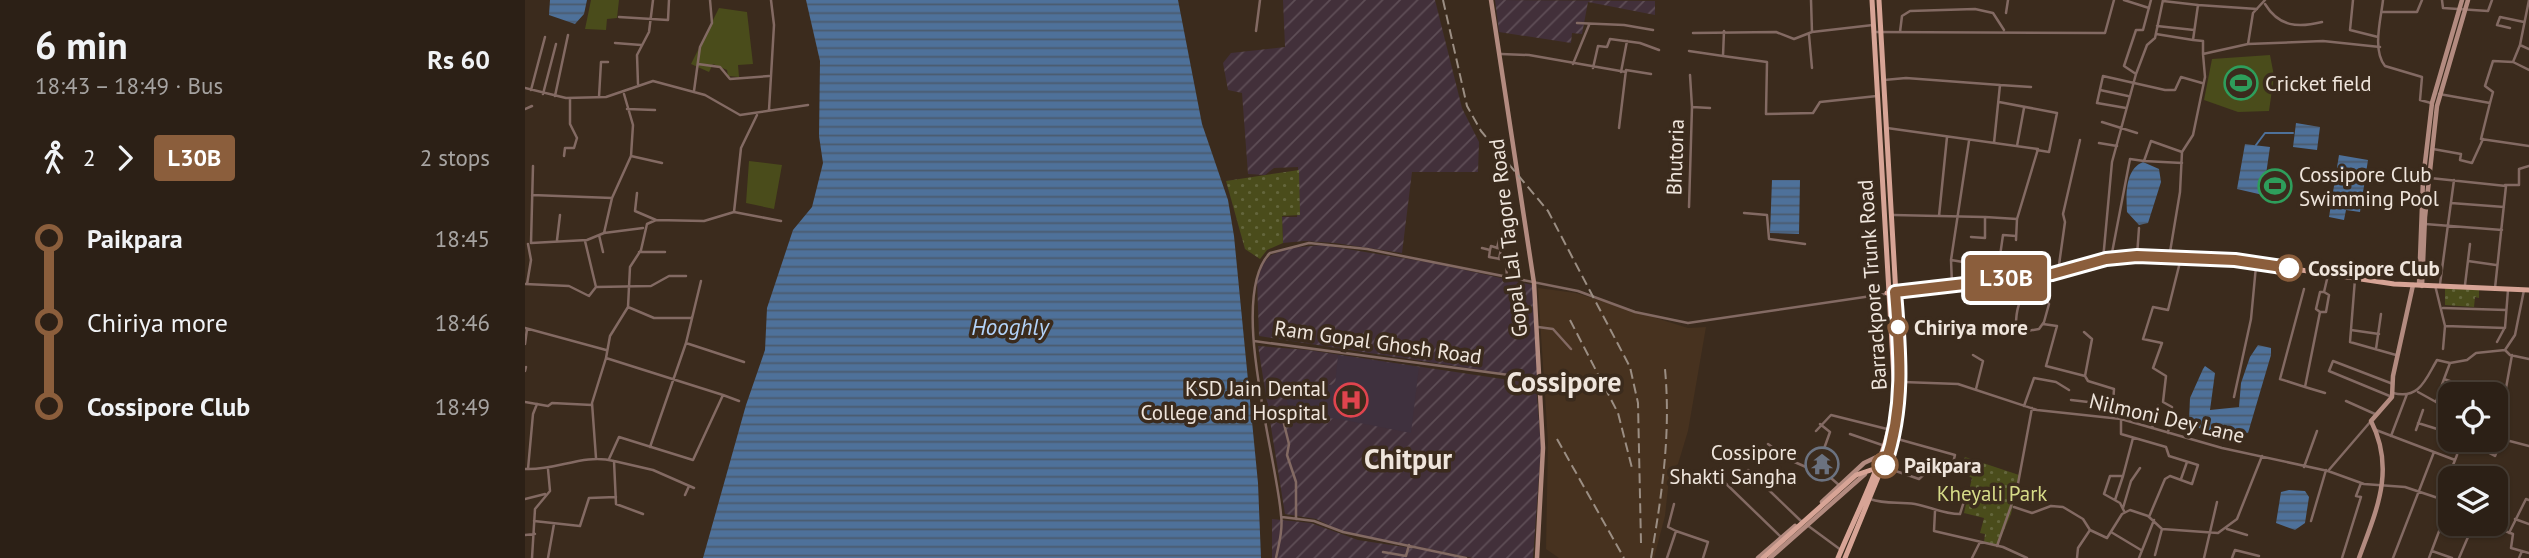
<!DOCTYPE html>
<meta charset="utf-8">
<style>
body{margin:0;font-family:"PT Sans",sans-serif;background:#34281f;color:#f1f3f6;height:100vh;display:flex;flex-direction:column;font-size:26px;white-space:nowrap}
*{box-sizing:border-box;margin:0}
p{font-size:23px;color:#a6a3a1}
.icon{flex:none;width:38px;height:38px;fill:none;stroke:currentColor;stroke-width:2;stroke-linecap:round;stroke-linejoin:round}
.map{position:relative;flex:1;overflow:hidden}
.panel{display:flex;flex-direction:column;background:#2c2016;width:525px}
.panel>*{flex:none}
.badge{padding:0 14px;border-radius:5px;font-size:24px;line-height:46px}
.tools{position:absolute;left:1913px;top:382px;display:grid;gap:14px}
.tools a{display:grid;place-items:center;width:70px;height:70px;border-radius:14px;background:#2c2016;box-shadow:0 2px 5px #0004,0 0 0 2px #483e35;font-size:35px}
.map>.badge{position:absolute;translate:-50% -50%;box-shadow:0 0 0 4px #fff}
.legs{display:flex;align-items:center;gap:10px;height:77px;padding:0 35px;font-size:23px}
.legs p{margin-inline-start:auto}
.overview{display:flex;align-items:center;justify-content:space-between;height:119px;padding:0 35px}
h1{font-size:38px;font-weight:600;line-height:52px}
ul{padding:0 35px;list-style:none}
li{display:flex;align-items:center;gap:24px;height:84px;font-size:26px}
li i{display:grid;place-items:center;width:10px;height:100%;margin:0 9px;background:currentColor}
li i::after{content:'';width:18px;height:18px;margin:-9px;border:5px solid;border-radius:50%;background:#2c2016}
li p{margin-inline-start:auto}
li:first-child i{background:linear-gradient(#0000 50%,currentColor 0)}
li:last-child i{background:linear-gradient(currentColor 50%,#0000 0)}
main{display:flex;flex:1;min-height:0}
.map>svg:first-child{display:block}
.built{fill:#47321f}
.industrial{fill:url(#industrial-furrows)}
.medical{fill:#3f313e}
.park{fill:url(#park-dots)}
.garden{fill:#4a4c1b}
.water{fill:url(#water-rules)}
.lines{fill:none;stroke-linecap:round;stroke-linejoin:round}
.stream{stroke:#4e719a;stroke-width:2}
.street{stroke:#836a63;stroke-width:2.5}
.secondary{stroke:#b38b80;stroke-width:4.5}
.primary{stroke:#d7a496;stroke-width:5}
.rail{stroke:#9b8e83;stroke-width:2;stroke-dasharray:10 5;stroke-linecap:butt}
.line-1-casing{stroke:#fff;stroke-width:16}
.line-1{stroke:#8b5e3c;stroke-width:10}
.stop-1-dot{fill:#fff;stroke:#8b5e3c;stroke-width:3.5}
.labels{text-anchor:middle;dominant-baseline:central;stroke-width:7;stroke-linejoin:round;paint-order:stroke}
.poi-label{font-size:21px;fill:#efe5dc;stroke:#3b2b1d;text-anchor:start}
.street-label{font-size:21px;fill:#efe5dc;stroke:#3b2b1d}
.stop-label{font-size:21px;font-weight:bold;fill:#efe5dc;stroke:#3b2b1d;text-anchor:start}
.park-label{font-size:21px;fill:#d6db88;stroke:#3b2b1d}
.water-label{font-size:23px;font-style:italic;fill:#b2d2f8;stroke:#3b2b1d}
.district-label{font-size:28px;font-weight:bold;fill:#efe5dc;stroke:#3b2b1d}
</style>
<main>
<section class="panel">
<div class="overview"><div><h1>6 min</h1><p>18:43 – 18:49 · Bus</p></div><b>Rs 60</b></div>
<div class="legs"><svg class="icon" aria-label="walk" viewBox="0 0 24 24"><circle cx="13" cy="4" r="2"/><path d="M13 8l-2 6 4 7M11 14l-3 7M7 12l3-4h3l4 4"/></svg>2<svg class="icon" aria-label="forward" viewBox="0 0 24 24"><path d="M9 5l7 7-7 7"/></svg><b class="badge" style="background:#8b5e3c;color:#fff">L30B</b><p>2 stops</p></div>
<ul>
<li><i style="color:#8b5e3c"></i><b>Paikpara</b><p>18:45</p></li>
<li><i style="color:#8b5e3c"></i><span>Chiriya more</span><p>18:46</p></li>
<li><i style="color:#8b5e3c"></i><b>Cossipore Club</b><p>18:49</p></li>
</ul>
</section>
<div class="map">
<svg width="2004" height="558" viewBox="0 0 2004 558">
<defs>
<pattern id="industrial-furrows" width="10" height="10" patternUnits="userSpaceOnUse" patternTransform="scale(1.75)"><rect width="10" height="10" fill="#42303a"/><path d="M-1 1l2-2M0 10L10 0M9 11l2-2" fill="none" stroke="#5e4e56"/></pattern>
<pattern id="park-dots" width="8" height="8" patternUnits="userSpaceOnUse" patternTransform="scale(1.75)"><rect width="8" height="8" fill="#4a4c1b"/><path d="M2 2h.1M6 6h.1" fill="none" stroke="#64663c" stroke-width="1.8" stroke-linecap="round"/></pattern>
<pattern id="water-rules" width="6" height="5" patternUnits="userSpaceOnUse" patternTransform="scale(1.75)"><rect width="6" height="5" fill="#4e719a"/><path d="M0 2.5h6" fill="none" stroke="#4b5b6e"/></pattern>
</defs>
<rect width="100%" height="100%" fill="#3b2b1d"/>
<path class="built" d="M1013,288L1051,293L1163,328L1181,327L1163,431L1153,464L1145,470L1140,516L1129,558H1034L1021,549L1023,442Z"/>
<path class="industrial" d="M758,0H910L937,108L954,142L953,172H887L877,253L810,243L779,241L758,243L757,217H772L773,167L749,168L740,175L723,174L717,93L703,90L698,63L706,53L760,47Z
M970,0L1130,1V15L1063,2L1057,34L1047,33L1046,43L974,32Z
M797,245L908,263L1008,285L1014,379L734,336L732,280L738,263L746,255L765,248Z
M733,346L783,350L1011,384L1016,447L1008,558H948L816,531L791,519L760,514Z
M747,519L786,523L833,540L926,554L935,558H747Z"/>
<path class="medical" d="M813,355L894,367L886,433L814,419L766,415L756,382L810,385Z"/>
<path class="park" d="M774,170L775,215L757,216L758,243L742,250L735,259L720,249L701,181Z
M1920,288H1954V298L1950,297L1949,307L1920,305Z
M1440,457L1494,475L1486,514L1472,546L1459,542L1460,534L1455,533L1459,518L1439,513L1447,478L1435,471Z"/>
<path class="garden" d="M66,0H94L92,18L82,19L81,30L60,29Z
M194,8L222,12L228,64L213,65L214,77L203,76L202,70L188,64L184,72L166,64Z
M1745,55L1749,76L1744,111L1713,112L1679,100L1687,59Z
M224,161L257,165L249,209L221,203Z"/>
<path class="water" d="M25,0H62L59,14L50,24L24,15Z
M281,0H653L677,124L703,200L709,236L733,483L736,558H178L221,405L240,350L242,308L268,230L287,207L298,163L294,136L295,61Z
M1771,123L1795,127L1792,150L1768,147Z
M1720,144L1745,147L1738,195L1712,189Z
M1814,155L1843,160L1835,212L1821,210L1819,220L1804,217Z
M1618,162L1634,169L1636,182L1623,223L1614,225L1602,212C1601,195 1600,169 1618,162Z
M1247,180H1275L1274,234L1245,233Z
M1733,345L1746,348V355L1723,433C1703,432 1679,436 1664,421L1665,398L1678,369L1680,366L1690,373L1685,410L1714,407L1716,383L1725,357Z
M1764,490L1780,491L1784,497L1780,523L1770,530L1751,523L1756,492Z"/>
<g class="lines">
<path class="stream" d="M1731,145L1740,133H1768"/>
<path class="street" d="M1286,0L1287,32L1348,25
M1599,0L1624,8
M1828,0L1825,30L1853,37
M1858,0C1856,19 1847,50 1860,66L1897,77L1895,100L1906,103
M1917,0L1918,8L1963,11L1967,0
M1638,1L1673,5
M1740,4C1754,27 1773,28 1797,22
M1857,12H1892L1897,0
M1481,13L1483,0
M94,17L143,20L144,0
M1052,23L1099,25L1128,30
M1632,26L1669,30
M1985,28L1972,25L1975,17L1999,22
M731,31L735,0
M1199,31L1198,56L1242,62L1241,114L1288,113L1295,102L1352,96
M1348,32L1580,33L1589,0
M1375,32L1377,16L1385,11L1450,9L1468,13L1479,30
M1168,33L1251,32L1269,39L1287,32
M1631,34L1668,40L1673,5L1732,9
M1284,35L1287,68
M1668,40L1678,41V54
M90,43L116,45
M1723,44L1798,41L1855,47
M1995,45L2004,0
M1164,51L1198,56
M976,54L1004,55L1101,72
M1988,62L1995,45L2004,49
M173,64L195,67L205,79L244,76
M1048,64L1064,25
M1068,68L1073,46L1082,47L1085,39L1115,43L1134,50
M1096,72L1102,41
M1611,74L1622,45L1630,38L1638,0
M1165,75L1167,107
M1359,80L1381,78L1475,85L1469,143
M113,84L112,55L124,32L128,0
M1475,85L1506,87
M0,88L41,98L81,97L128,81L180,95L215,115L283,105
M6,90L20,37
M1575,90L1603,96
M169,91L175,47L187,23L185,0
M18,94L31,44
M99,94L108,125L106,156L87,198L79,233L118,228
M1914,94L1965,103L1956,139L2004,146
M30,96L43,35
M74,97L76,62H83
M1474,102L1532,113L1524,152L1512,150
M1965,103L1968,92L1960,86L1968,61L1988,62L2004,70
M1601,108L1572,103L1578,76L1640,90H1650L1656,77L1677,83
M0,109L7,106
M102,109L130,110
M244,110L249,25L246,0
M1577,122L1612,133
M1094,128L1101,70L1126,74
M1362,128L1513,149L1492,219L1460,217V238L1446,237
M1574,143L1592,146
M1492,146L1499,108
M1908,149L1936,154L1935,160L1947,163L1958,139
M1657,152L1626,141L1619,161L1657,163
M39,156L40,148H49L52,138L45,124V98
M106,156L137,163
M8,166L6,243L62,240L79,233
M1905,178L1981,186L1970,288
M1980,185H1994V169L2004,166
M112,193L110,211L131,220
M7,195L87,198
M1926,203L1979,207
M1164,207L1167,107L1185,108
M209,212L216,148L232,115
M1219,213L1242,215L1244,239L1280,244
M1368,215L1459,217
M1414,216L1422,137
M1900,224L1977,230
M74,235L78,252
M32,240L35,215
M1491,240L1492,219
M60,241L71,287
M957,248L965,250L964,257L981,260L982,278
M972,248L974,240L982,242L983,238
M965,250L966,246L976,249L974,259
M114,252H140
M1612,256L1614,228
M1586,258L1605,159L1619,161
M1644,258L1655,192L1657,152L1668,135L1680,77L1678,54L1723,44L1728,13L1740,0
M1426,260L1444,263
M1578,260L1587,162L1611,74L1599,66L1611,30H1618L1626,0
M1943,261L1971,265
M1533,272L1540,222L1538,214L1555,140
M1472,277L1478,235L1491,236
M1830,279L1825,342L1871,355
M0,284L44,286L64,296L71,287L126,286L144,276H161
M2,284L6,260L3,244
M1427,284L1426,260L1444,141
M1915,284L1929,180
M1910,285L1920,326L1980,328L1983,290
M1940,285L1945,244
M1779,289L1755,379L1780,387
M1514,292L1524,304L1519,322L1514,329L1502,331L1491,325C1491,313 1494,299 1502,291L1514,292V276
M1799,292H1795L1791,309L1795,312L1780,387L1800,393
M1799,292L1803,275
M103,307L129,318H166
M1918,308L1981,310
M1795,312H1801L1804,295L1799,292
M1518,324L1532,326L1521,366L1560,376L1563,381L1589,389L1587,418
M1013,327L1028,329L1046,349
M0,328L81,350
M1826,330L1854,334
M1559,332L1567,339L1560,376
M729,341L1014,379
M1972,342L1979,329
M161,343L219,362
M0,344L2,329
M1851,349L1856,314
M1918,349L1920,326
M1980,350L1985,355L2004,359
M1448,355L1458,361L1451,389
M81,358L85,336L103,307L105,267L116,250L122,224L131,220L179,221L209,212L256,221
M0,371L1,367
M1919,379L1925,363
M1378,382L1433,384L1512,410L1596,419L1697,448L1803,471L1839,484L1880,487L1925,502L1904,558
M1981,388L1987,355
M1893,392L1911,402
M1868,393C1895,400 1901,378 1912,360L1925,363L1942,360L1951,353L1980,350L1990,335L1999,290
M1949,394L1953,385
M1709,397L1726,319L1731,266
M1867,397L1804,371L1808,361L1868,384
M1546,400L1589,405
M1821,401L1850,414
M0,402L23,406L27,403L67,405
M1499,406L1509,378L1531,382L1544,390
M1925,407L1911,402L1919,379L1950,390
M1596,419V434L1641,447L1644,456L1673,465L1667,484L1645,476L1640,479L1624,517
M758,420L764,444L762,455L771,482V519
M1893,423L1925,433
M1627,428L1633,406
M1851,430L1930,460
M1891,430L1898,410
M1291,431L1306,415L1362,429
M1643,433L1647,407L1638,402L1641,376L1628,368L1637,343L1618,339L1628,307L1643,310L1656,258
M1325,434L1360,446
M1866,436L1882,394
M1937,439L1970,456L1977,439L2004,446
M1243,444L1265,460L1306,478L1315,486
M125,447L161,343L176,281
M71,458L67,403L81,358L198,395
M84,459L94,437L168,460L198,395L214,401
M89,461L128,470L169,488
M1359,467L1394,479L1405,469L1423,473L1426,471L1430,455L1369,438
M1779,467L1792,431
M0,469C31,471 58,453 89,461L91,504L118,514
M3,469L8,414L12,404
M1223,470L1276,521
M1291,471L1305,432L1295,424
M1803,471L1846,421
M1191,474L1257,538
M1656,479L1662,462
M160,495L164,486
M1915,498L1932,455L1934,439
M0,499L20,494
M1345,499C1361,505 1375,501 1390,504C1406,507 1418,514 1435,514L1441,495
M1590,500L1598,476
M1149,504L1143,527L1151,531
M1489,507L1507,513L1526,506L1538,507L1558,519L1565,530
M1598,508L1606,481L1615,468
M1410,511L1409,531L1478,547L1502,558
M1599,511L1595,503L1579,494L1585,476H1598L1608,438
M757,517L789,521L818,532L941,558
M1990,519L2004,524
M9,521L55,526L64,498L91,497
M1786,521L1801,470
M1958,523L1988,534L1986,548L2004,553
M1282,525L1316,550
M1702,529L1722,535
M1586,532L1616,550
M1984,533L2001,499L2004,500
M0,535L10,534
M1472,546L1492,489L1507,408
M1907,551L1927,558
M858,552L881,556L884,545
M1630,555L1637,529
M7,558L10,509L25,491L23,469
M23,558L29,524
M751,558C754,544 758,529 756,515C752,457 702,296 745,253L784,243L842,249L1053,291L1110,312L1163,323L1360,294
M1142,558L1151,531L1183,542L1178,558
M1447,558L1455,542
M1552,558L1553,548L1565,530L1582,538L1597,514L1605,510L1623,516L1637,529L1693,533L1712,519L1737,456
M1614,558L1629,520
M1679,558L1692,502
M1707,558L1710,550L1734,556
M1817,558L1836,497L1831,496L1836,483
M1868,558L1909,452
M1934,558L1949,523
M1994,558L1997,551"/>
<path class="secondary" d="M966,0L1009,283L1018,448L1012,558
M1894,285L1898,180L1907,103L1937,0
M1897,286L1900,217L1912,106L1943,0
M1297,502L1339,463L1358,454
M1233,558L1270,526
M1245,558L1340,474
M1834,558C1851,511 1871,470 1846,421L1867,397L1868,376L1888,285"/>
<path class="primary" d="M1362,293L1441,281L1527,274L1581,259L1612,256L1710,260L1869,284L2004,290
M1238,558L1331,475L1352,468
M1313,558C1335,505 1364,453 1370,396L1347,0
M1320,558L1367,443L1376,382L1354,0"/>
<path class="rail" d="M918,0L942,106L956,131L1023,211L1105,367L1113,403L1116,543
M1045,320L1093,413L1107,468
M1032,439L1099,558
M1126,558C1137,494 1146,434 1140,369"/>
</g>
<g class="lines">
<defs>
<path id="line-1" d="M1360,465C1380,407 1375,352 1370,292L1527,274L1581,259L1612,256L1710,260L1764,268"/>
</defs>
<use href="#line-1" class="line-1-casing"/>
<use href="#line-1" class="line-1"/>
</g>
<defs>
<symbol id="stadium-ring" viewBox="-11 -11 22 22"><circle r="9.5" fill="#3b2b1d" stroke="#2e9e5b" stroke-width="1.5"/><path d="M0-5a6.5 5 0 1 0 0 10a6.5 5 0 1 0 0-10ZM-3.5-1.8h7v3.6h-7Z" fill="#2e9e5b"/></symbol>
<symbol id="hospital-ring" viewBox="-11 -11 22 22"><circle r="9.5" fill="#3b2b1d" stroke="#e0444e" stroke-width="1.5"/><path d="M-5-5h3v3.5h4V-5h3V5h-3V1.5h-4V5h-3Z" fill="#e0444e"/></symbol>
<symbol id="temple-ring" viewBox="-11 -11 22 22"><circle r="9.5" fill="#3b2b1d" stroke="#6b7280" stroke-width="1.5"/><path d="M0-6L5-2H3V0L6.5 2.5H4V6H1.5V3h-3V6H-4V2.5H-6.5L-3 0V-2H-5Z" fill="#6b7280"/></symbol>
</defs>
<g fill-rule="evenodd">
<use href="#stadium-ring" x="1697" y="64" width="38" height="38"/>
<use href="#stadium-ring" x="1731" y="167" width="38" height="38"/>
<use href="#hospital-ring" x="807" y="381" width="38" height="38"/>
<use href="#temple-ring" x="1278" y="445" width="38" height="38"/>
</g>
<g class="stop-1-dot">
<circle cx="1764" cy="268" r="12"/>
<circle cx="1373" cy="327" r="9"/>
<circle cx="1360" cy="465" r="12"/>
</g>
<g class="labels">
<g class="poi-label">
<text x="1740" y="83">Cricket field</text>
<text x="1774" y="174">Cossipore Club<tspan x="1774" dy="24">Swimming Pool</tspan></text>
<text x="802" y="388" text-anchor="end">KSD Jain Dental<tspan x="802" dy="24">College and Hospital</tspan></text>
<text x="1272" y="452" text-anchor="end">Cossipore<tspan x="1272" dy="24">Shakti Sangha</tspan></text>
</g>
<g class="street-label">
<text transform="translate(1150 157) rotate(-88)">Bhutoria</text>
<text transform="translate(983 238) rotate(-97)">Gopal Lal Tagore Road</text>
<text transform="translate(1347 285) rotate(-94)">Barrackpore Trunk Road</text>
<text transform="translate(853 342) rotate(8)">Ram Gopal Ghosh Road</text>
<text transform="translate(1642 418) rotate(13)">Nilmoni Dey Lane</text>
</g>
<g class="stop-label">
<text x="1783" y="268">Cossipore Club</text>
<text x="1389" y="327">Chiriya more</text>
<text x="1379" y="465">Paikpara</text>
</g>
<g class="park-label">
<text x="1467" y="493">Kheyali Park</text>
</g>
<g class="water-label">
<text x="485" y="326">Hooghly</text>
</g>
<g class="district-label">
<text x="1039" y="381">Cossipore</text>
<text x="883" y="458">Chitpur</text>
</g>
</g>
</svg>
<div class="tools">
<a><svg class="icon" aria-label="locate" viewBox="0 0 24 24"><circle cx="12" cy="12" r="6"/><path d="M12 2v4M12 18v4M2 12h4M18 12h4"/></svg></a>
<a><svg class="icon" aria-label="layers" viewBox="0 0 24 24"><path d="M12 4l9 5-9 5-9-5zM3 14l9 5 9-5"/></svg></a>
</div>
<b class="badge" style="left:1481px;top:278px;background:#8b5e3c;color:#fff">L30B</b>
</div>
</main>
